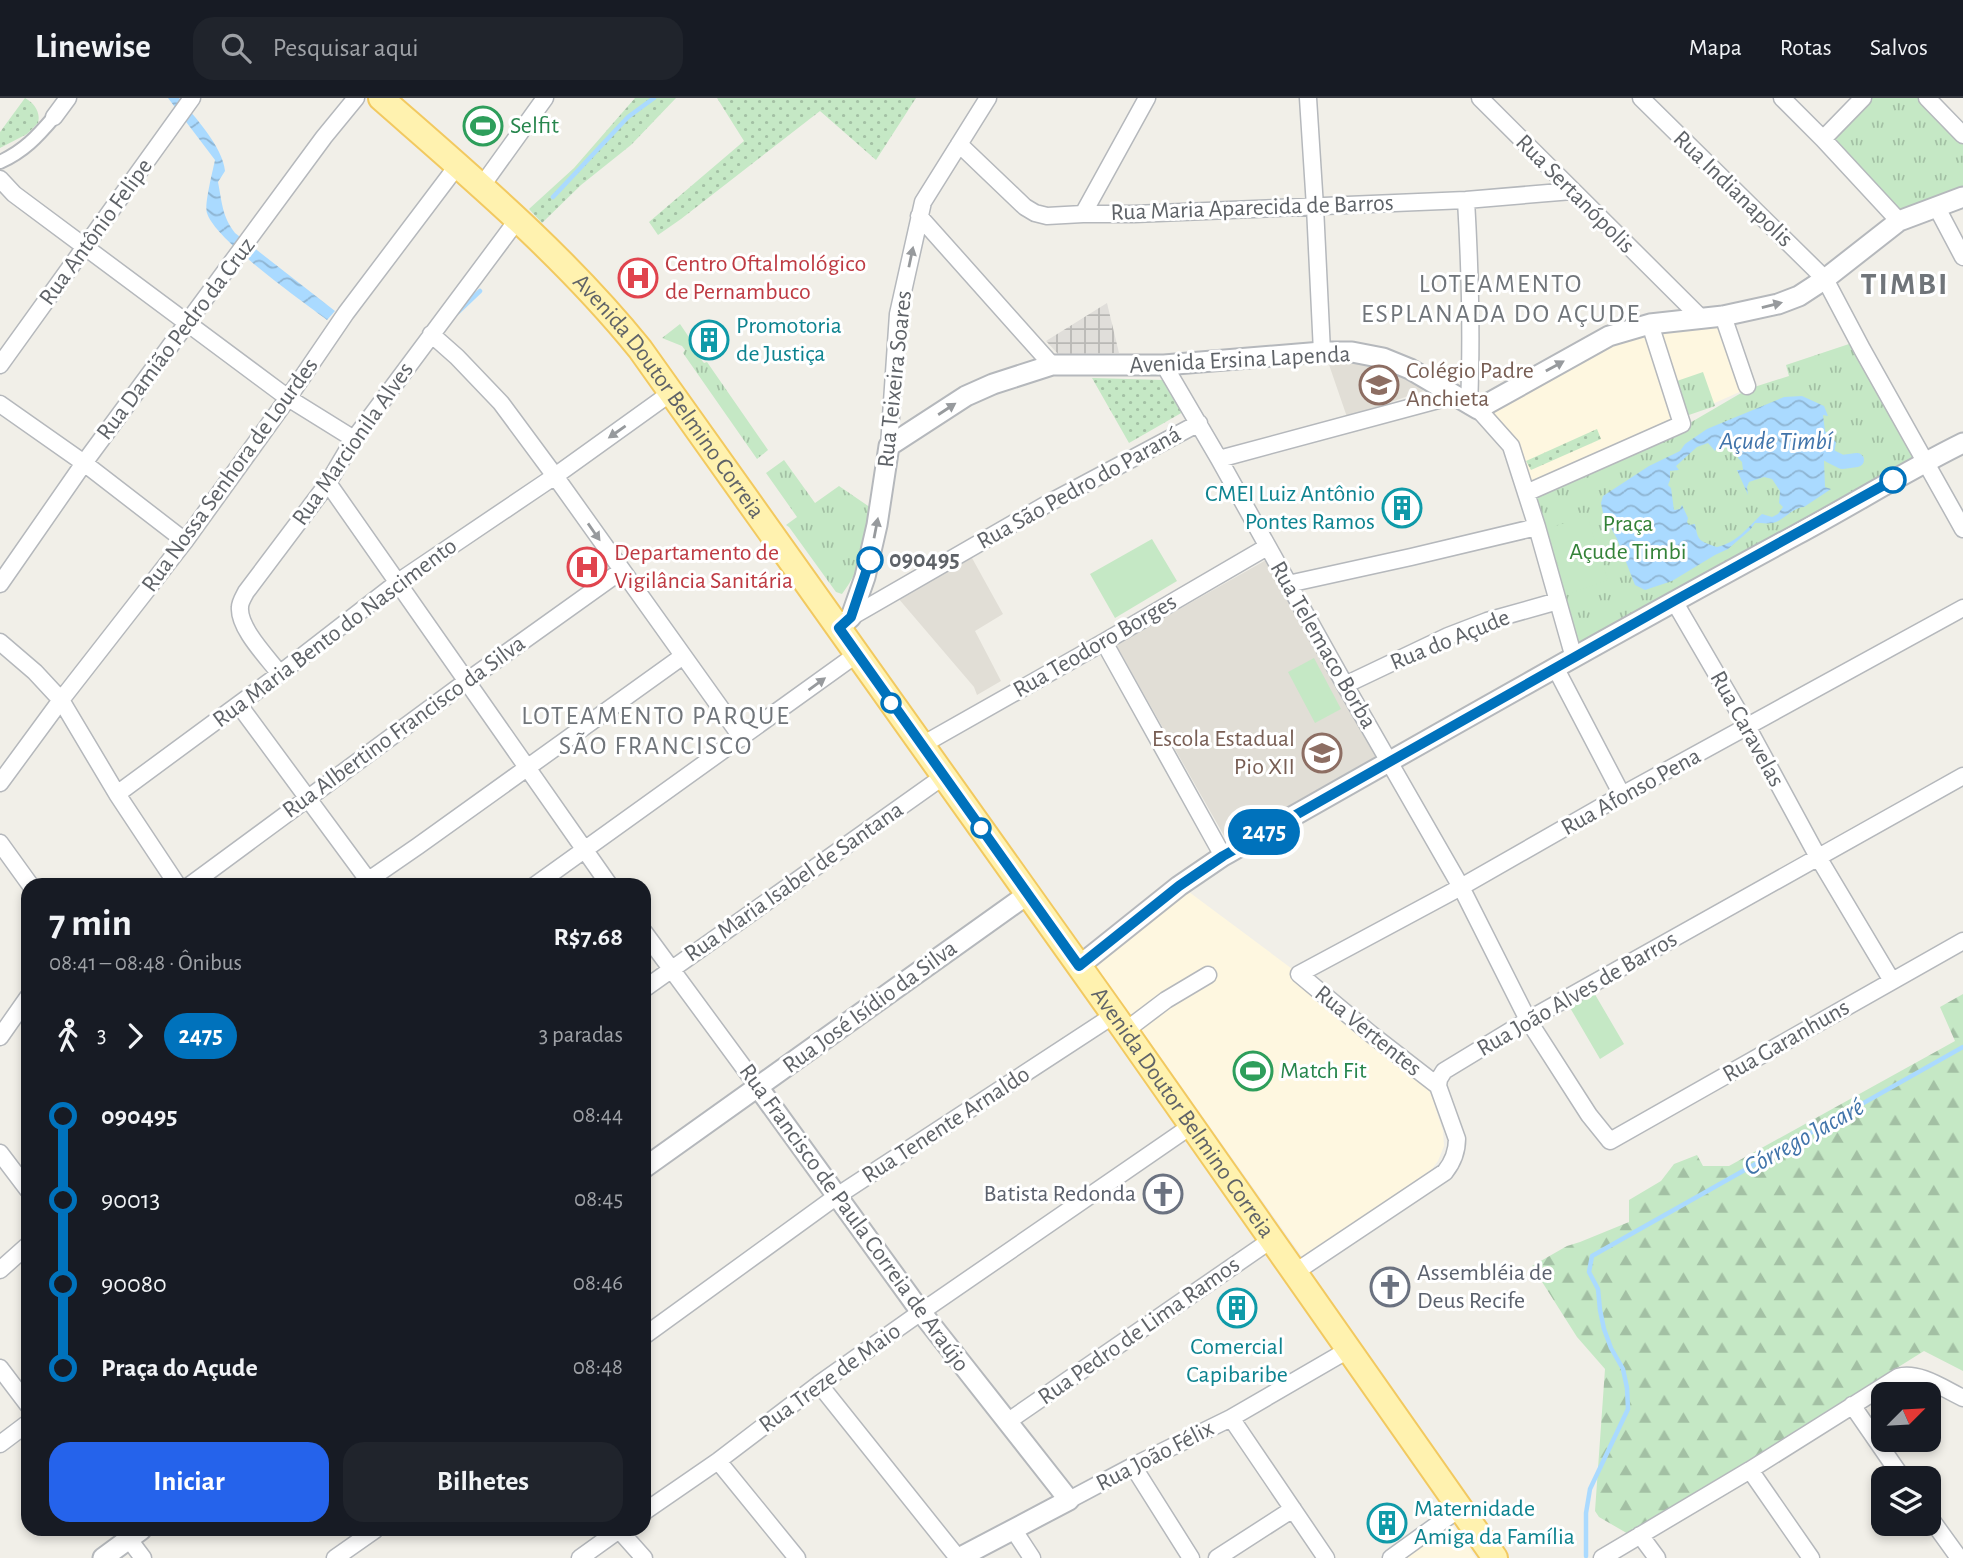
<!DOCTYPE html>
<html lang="pt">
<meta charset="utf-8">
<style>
body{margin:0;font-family:"Alegreya Sans",sans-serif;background:#20242c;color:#f1f3f6;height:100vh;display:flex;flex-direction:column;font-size:26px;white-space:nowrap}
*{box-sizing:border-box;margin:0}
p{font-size:23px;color:#9ea1a6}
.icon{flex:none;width:38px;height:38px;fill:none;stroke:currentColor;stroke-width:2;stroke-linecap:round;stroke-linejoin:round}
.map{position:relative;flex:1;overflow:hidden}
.side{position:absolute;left:21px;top:780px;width:630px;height:658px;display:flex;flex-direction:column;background:#171b24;border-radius:21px;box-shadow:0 4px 10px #0003}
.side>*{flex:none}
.badge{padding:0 14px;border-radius:23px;font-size:24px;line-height:46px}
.needle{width:46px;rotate:66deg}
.tools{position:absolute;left:1871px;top:1284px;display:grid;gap:14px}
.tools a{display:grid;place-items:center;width:70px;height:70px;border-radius:14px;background:#171b24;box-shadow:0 4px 10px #0003;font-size:35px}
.map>.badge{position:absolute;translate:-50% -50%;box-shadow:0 0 0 4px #fff}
.legs{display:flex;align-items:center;gap:10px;height:77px;padding:0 28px;font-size:23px}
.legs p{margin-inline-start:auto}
.head{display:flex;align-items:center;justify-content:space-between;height:119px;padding:0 28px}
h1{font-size:38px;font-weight:600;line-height:52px}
.cta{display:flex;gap:14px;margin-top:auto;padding:14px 28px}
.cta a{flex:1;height:80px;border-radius:21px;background:#2563eb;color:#fff;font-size:28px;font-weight:600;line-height:80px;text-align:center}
.cta a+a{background:#20242c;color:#f1f3f6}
ul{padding:0 28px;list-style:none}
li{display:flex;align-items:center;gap:24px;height:84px;font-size:26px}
li i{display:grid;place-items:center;width:10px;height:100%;margin:0 9px;background:currentColor}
li i::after{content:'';width:18px;height:18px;margin:-9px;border:5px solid;border-radius:50%;background:#171b24}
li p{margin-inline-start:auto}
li:first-child i{background:linear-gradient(#0000 50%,currentColor 0)}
li:last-child i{background:linear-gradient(currentColor 50%,#0000 0)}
header{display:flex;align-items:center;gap:42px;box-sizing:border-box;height:98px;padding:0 35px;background:#171b24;border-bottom:2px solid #363941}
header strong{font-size:33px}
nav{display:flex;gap:38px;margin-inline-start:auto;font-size:24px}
.search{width:490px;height:63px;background:#20242c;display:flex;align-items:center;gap:18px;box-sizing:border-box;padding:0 24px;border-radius:21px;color:#9ea1a6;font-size:26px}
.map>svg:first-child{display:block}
.commercial{fill:#fef7e0}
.industrial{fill:url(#industrial-grid)}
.education{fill:#e1ded6}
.grass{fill:url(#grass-dots)}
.forest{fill:url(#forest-firs)}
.park{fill:url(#park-tufts)}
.pitch{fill:#c5e8c5}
.water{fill:url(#water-waves);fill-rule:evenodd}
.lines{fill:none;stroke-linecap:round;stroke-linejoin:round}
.stream{stroke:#aadaff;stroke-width:4.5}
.canal{stroke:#aadaff;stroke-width:14}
.pedestrian-casing{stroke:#b5b8bc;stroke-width:16}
.minor-casing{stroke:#b5b8bc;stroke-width:19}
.tertiary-casing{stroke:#b5b8bc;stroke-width:23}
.primary-casing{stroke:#f2c960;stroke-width:28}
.pedestrian{stroke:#fff;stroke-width:12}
.minor{stroke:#fff;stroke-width:16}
.tertiary{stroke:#fff;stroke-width:19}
.primary{stroke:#fff2af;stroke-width:24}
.oneway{fill:#979a9d}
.line-1-casing{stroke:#fff;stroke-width:16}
.line-1{stroke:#0072bc;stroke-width:10}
.stop-1-dot{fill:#fff;stroke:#0072bc;stroke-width:3.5}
.labels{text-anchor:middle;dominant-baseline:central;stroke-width:6;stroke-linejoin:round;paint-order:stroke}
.leisure-label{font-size:24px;fill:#27864d;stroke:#fff;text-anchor:start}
.street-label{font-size:24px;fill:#5f6368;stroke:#fff}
.health-label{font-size:24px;fill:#be3a42;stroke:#fff;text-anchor:start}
.culture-label{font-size:24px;fill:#0d838f;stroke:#fff;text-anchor:start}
.education-label{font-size:24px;fill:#785e54;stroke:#fff;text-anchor:start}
.park-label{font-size:24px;fill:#348238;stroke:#fff}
.stop-label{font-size:24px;font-weight:bold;fill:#5f6368;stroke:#fff;text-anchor:start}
.worship-label{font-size:24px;fill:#5b616d;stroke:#fff;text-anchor:end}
.neighbourhood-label{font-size:26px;letter-spacing:2px;fill:#70757a;stroke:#fff}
.water-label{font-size:26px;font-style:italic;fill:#4174aa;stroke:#fff}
.district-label{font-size:32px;font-weight:bold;letter-spacing:2px;fill:#70757a;stroke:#fff}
</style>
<header>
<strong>Linewise</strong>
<div class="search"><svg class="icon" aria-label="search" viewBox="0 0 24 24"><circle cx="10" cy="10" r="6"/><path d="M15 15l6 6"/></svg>Pesquisar aqui</div>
<nav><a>Mapa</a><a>Rotas</a><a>Salvos</a></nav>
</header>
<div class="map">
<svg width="1963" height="1460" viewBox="0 0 1963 1460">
<defs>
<pattern id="industrial-grid" width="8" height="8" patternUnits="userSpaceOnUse" patternTransform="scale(1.75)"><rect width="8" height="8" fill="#e0deda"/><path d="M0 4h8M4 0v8" fill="none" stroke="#b9b8b5"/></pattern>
<pattern id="grass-dots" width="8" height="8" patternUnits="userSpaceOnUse" patternTransform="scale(1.75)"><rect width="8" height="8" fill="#c5e8c5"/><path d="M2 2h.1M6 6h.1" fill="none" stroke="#a3c0a4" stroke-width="1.8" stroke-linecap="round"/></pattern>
<pattern id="forest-firs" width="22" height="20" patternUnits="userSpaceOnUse" patternTransform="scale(1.75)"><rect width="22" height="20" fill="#c5e8c5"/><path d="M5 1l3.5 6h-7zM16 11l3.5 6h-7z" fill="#a3c0a4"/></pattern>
<pattern id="park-tufts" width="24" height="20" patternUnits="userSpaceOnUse" patternTransform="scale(1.75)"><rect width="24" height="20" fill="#c5e8c5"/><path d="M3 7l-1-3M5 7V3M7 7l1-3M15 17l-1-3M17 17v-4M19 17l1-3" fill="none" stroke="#a3c0a4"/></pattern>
<pattern id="water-waves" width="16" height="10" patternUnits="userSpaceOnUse" patternTransform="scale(1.75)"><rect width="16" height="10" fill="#aadaff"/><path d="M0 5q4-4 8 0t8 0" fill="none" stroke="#8eb4d2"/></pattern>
</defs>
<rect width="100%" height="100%" fill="#f1efe8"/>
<path class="commercial" d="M1721,228L1744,292L1528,388L1488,314L1601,249L1646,236Z
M1185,791L1299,876L1425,978L1443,1033L1444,1048L1438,1063L1432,1071L1303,1160L1093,864Z
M1450,1423L1476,1460H1401Z"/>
<path class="industrial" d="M1107,205L1119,255L1058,256L1046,243Z"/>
<path class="education" d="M1326,258L1359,259L1419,281L1423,293L1347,319Z
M972,460L1003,516L975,533L1001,583L977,597L974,589L898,500Z
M1266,462L1377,658L1227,743L1116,547Z"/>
<path class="grass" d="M25,0C34,5 41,14 38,25L27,36L0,50V34Z
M635,0H676L631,47L581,87L542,125L529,111L574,70Z
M717,0H916L876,62L820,13L681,121L658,137L649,124L744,43Z
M1092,280L1164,282L1183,314L1129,345Z
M1597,331L1601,341L1531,372L1526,363Z"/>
<path class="forest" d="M1963,896V1273L1924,1253L1630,1437L1599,1419L1595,1413L1605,1271L1577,1239L1532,1168L1567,1148L1580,1144L1629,1124V1102L1661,1083L1674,1066L1697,1057L1703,1068H1729L1955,943L1940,909Z"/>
<path class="park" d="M1863,0H1927L1963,37V100L1899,123L1823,41Z
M680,226L701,257L699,259L704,265L707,264L768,352L757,361L683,255L685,252L682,248L662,240Z
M1858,243L1922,360L1578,552L1533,399L1652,347L1748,291L1789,278L1786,267Z
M1703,274L1715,308L1686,318L1674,284Z
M784,362L815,405L839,388L874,412C869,442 861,471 842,496L836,494L789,429L786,427L797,419L766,375Z"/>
<path class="pitch" d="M1587,418L1608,482L1568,496L1546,431Z
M1152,441L1177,483L1115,520L1090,476Z
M1314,560L1341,611L1315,625L1288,574Z
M1593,893L1624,946L1600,961L1569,908Z"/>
<path class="water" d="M168,0H179C194,18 223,49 225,73L218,84C222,104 222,118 235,135L335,213L327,222C302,203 215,142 207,115C204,107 213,72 215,62Z
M1802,298L1824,308L1828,318L1823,317L1825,333L1836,344L1834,356L1824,363L1825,389L1831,391L1804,409C1791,410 1785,422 1773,425C1767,426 1760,425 1755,425L1750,432L1728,451L1715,457L1672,483L1645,492L1635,487L1617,441L1603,415L1601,405L1603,398L1649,368L1680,353L1685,346L1707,331L1784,299ZM1728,340L1739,349L1738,360L1742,364L1743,372H1737L1748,397L1747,389L1749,384L1764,379L1772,381L1780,393L1779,405L1783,409L1778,416L1772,419L1762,416C1747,430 1738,444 1717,449C1699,443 1698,443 1695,426L1689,427L1687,424L1688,420L1682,407L1680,411L1674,412L1671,390L1668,387L1670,382V373L1679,372L1676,368L1697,349L1708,345L1715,353L1720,342Z"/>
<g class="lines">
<path class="stream" d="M553,99L628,19L654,0
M458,214L480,193
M1586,1458V1415L1590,1391L1628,1311L1627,1290L1623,1271L1611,1250L1604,1231L1600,1212L1598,1191L1589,1174L1592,1158L1963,949"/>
<path class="canal" d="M1830,358L1842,364L1857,362"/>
<defs>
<path id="pedestrian" d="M0,64C24,53 37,39 54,19"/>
<path id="minor" d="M1308,0L1315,109L1322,254
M1480,0L1701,220
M1641,0L1825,181L1862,251L1963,431
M1782,0L1823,41L1899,123
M1927,0L1963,37
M54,19L68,0
M1823,41L1863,0
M959,46L1025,109L1035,115L1047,118L1083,116H1134L1466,102L1572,93
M0,81L14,96L288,300L354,341
M481,89L545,0
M1466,102C1470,170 1472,238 1469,307
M1936,108L1963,159
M1083,116L1147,0
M919,118L1052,267
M1723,218L1747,288
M431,236L457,259L501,305L555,378L742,640
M0,267L192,0
M1164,267L1219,361L1345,587L1461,789L1528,922L1589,1017L1610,1043L1963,843
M0,306L84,365L185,443
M1478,311L1511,348L1537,429L1574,560
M889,348L898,216L923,104L988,0
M1219,361L1453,298
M328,385L610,788
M1526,395L1682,326L1650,226
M0,486L84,365L324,39L356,0
M1288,486L1411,459L1537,429
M1674,503L1748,630L1818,759L1892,883
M851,519L1047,406L1199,325
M0,544L35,574L61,602L117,696L178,788
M1104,544L1223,758
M1556,571L1622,697
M280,576C268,560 238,530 240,509C240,504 244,498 246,494L328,385L354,341L518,121
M1345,587L1448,538L1487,523L1558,503
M239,607L368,782
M922,647L1104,544L1267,449
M0,685L61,602L185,443L288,300L346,215L457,68
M117,696L269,584L398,484L555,378L672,294
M0,745L31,788
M189,788L467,583L621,473
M360,788L418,748L683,558
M534,788L857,556
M644,834L758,989
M644,891L944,678
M1125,933L1166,902L1208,877
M0,939L28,899
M1438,988L1371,936L1299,876L1461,789L1622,697L1963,510
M0,1055L28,1092
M0,1172L28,1147
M1294,1175L1445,1074C1453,1064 1457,1054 1457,1041L1438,988L1439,981L1444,973L1528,922L1963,678
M644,1238L837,1098L1114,917
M0,1270L28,1307
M819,1286L958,1460
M1852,1307L1903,1381
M1231,1320L1326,1460
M1007,1324L1271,1142
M0,1346L28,1325
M718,1363L797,1460
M1133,1368L1191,1460
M1750,1372L1811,1460
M1069,1402L1133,1368L1231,1320L1348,1252
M644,1414L718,1363L819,1286L921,1214L1191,1028
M1928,1417L1959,1460
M1013,1431L1032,1460
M122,1432L143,1460
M619,1432L644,1460
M1640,1437L1657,1460
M335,1460L375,1432
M580,1460L619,1432
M1217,1460L1293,1411
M1391,1460L1459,1411
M1602,1460L1750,1372L1898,1279C1919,1273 1944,1291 1963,1300"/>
<path id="tertiary" d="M839,530L851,519L865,479L877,427L889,348L966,298L993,286L1052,267H1164L1322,254H1352L1383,260L1410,271L1478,311L1609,238L1650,226L1723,218L1778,206L1799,198L1825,181L1899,123L1963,99
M1079,868L1179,788L1223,758C1413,650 1604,541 1796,437C1852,407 1906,373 1963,345
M758,989L921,1214L1069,1402L959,1460
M644,1070L1028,796
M103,1460L141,1432"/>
<g id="primary">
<path id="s1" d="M381,0C471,79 564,157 640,251L1114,917L1495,1460"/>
</g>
</defs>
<use href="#pedestrian" class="pedestrian-casing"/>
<use href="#minor" class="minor-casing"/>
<use href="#tertiary" class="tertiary-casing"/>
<use href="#primary" class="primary-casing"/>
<use href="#pedestrian" class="pedestrian"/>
<use href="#minor" class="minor"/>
<use href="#tertiary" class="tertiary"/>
<use href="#primary" class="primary"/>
</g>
<defs><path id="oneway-solid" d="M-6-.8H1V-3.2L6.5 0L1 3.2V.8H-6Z" transform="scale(1.75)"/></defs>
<g class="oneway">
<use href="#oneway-solid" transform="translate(911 159) rotate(-78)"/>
<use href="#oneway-solid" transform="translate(1772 207) rotate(-14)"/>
<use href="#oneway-solid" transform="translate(1555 268) rotate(-29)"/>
<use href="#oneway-solid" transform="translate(947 311) rotate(-33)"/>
<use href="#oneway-solid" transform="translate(617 334) rotate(145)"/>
<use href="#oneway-solid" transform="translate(876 430) rotate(-79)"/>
<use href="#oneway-solid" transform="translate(594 434) rotate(55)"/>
<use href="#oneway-solid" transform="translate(817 586) rotate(-36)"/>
</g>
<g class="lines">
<defs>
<path id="line-1" d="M870,462L851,519L839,530L1079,868L1179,788L1223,758L1674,503L1893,382"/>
</defs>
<use href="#line-1" class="line-1-casing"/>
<use href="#line-1" class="line-1"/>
</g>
<defs>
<symbol id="stadium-ring" viewBox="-11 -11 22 22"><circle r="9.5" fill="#fff" stroke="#2e9e5b" stroke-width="1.5"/><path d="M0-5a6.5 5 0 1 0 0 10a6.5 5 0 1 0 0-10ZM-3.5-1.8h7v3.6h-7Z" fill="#2e9e5b"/></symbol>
<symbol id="hospital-ring" viewBox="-11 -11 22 22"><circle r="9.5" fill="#fff" stroke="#e0444e" stroke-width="1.5"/><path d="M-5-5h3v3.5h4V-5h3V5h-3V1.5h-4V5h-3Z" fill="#e0444e"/></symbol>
<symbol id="building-ring" viewBox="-11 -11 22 22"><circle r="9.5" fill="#fff" stroke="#0f9aa8" stroke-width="1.5"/><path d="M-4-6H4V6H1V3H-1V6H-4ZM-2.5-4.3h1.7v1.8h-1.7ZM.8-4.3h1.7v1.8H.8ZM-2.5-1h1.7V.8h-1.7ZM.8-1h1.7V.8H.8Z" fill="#0f9aa8"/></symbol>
<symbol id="school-ring" viewBox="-11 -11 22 22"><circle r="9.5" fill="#fff" stroke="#8d6e63" stroke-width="1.5"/><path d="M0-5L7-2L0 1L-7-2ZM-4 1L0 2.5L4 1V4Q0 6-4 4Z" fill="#8d6e63"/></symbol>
<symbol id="church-ring" viewBox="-11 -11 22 22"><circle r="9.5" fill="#fff" stroke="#6b7280" stroke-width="1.5"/><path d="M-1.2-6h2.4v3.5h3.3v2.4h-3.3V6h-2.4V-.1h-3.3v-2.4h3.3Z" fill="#6b7280"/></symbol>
</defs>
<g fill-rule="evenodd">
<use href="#stadium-ring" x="461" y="6" width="44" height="44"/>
<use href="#hospital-ring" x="616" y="158" width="44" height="44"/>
<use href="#building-ring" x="687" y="220" width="44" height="44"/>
<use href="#school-ring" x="1357" y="265" width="44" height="44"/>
<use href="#building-ring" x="1380" y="388" width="44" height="44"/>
<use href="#hospital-ring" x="565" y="447" width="44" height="44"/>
<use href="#school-ring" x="1300" y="633" width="44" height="44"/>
<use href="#stadium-ring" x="1231" y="951" width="44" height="44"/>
<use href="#church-ring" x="1141" y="1074" width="44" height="44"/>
<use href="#church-ring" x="1368" y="1167" width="44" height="44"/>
<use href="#building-ring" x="1215" y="1188" width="44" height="44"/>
<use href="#building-ring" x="1365" y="1403" width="44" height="44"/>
</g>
<g class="stop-1-dot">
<circle cx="1893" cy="382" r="12"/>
<circle cx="870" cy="462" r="12"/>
<circle cx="891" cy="605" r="9"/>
<circle cx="981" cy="730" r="9"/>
</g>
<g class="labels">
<g class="leisure-label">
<text x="510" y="28">Selfit</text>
<text x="1280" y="973">Match Fit</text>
</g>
<g class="street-label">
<text transform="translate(1733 91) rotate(44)">Rua Indianapolis</text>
<text transform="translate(1575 96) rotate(45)">Rua Sertanópolis</text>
<text transform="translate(1252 110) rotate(-2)">Rua Maria Aparecida de Barros</text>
<text transform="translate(96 134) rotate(-54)">Rua Antônio Felipe</text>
<text transform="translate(176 241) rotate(-53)">Rua Damião Pedro da Cruz</text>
<text transform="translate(1240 262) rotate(-3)">Avenida Ersina Lapenda</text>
<text transform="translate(895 281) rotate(-84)">Rua Teixeira Soares</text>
<text stroke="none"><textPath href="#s1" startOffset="416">Avenida Doutor Belmino Correia</textPath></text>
<text transform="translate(353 346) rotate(-55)">Rua Marcionila Alves</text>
<text transform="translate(230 377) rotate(-54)">Rua Nossa Senhora de Lourdes</text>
<text transform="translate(1079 390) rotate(-29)">Rua São Pedro do Paraná</text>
<text transform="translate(335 535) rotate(-37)">Rua Maria Bento do Nascimento</text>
<text transform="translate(1450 542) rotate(-22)">Rua do Açude</text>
<text transform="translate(1323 547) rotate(60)">Rua Telemaco Borba</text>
<text transform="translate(1095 548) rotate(-30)">Rua Teodoro Borges</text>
<text transform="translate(404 629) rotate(-36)">Rua Albertino Francisco da Silva</text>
<text transform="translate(1747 631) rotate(61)">Rua Caravelas</text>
<text transform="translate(1631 694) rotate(-29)">Rua Afonso Pena</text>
<text transform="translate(794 784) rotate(-35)">Rua Maria Isabel de Santana</text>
<text transform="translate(1577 896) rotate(-30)">Rua João Alves de Barros</text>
<text transform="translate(870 909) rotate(-36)">Rua José Isídio da Silva</text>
<text transform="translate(1368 933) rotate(39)">Rua Vertentes</text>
<text transform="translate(1786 943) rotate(-30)">Rua Garanhuns</text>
<text stroke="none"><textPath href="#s1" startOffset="1298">Avenida Doutor Belmino Correia</textPath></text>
<text transform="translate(946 1027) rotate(-33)">Rua Tenente Arnaldo</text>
<text transform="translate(854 1120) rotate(54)">Rua Francisco de Paula Correia de Araújo</text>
<text transform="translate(1139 1233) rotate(-35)">Rua Pedro de Lima Ramos</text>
<text transform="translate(830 1280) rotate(-36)">Rua Treze de Maio</text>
<text transform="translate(1155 1358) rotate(-27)">Rua João Félix</text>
</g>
<g class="health-label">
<text x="665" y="166">Centro Oftalmológico<tspan x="665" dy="28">de Pernambuco</tspan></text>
<text x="614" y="455">Departamento de<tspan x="614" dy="28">Vigilância Sanitária</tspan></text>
</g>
<g class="culture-label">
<text x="736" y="228">Promotoria<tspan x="736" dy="28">de Justiça</tspan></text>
<text x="1375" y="396" text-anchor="end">CMEI Luiz Antônio<tspan x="1375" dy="28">Pontes Ramos</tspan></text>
<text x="1237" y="1249" text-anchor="middle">Comercial<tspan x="1237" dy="28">Capibaribe</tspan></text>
<text x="1414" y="1411">Maternidade<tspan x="1414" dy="28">Amiga da Família</tspan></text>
</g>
<g class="education-label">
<text x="1406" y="273">Colégio Padre<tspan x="1406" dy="28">Anchieta</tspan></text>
<text x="1295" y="641" text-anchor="end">Escola Estadual<tspan x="1295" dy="28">Pio XII</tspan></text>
</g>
<g class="park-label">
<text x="1628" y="426">Praça<tspan x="1628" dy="28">Açude Timbi</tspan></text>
</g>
<g class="stop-label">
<text x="889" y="462">090495</text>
</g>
<g class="worship-label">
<text x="1136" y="1096">Batista Redonda</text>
<text x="1417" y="1175" text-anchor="start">Assembléia de<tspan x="1417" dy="28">Deus Recife</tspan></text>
</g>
<g class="neighbourhood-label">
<text x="1501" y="186">LOTEAMENTO<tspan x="1501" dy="30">ESPLANADA DO AÇUDE</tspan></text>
<text x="656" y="618">LOTEAMENTO PARQUE<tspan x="656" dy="30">SÃO FRANCISCO</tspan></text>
</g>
<g class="water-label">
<text x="1776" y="343">Açude Timbí</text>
<text transform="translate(1804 1039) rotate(-29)">Córrego Jacaré</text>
</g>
<g class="district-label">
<text x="1905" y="186">TIMBI</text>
</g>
</g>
</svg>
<div class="tools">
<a><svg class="needle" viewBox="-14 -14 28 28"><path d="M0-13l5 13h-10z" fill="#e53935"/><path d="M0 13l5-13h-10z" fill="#9ea1a6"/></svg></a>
<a><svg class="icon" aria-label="layers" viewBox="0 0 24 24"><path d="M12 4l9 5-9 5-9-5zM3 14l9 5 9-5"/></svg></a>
</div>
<b class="badge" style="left:1264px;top:734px;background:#0072bc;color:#fff">2475</b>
<section class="side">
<div class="head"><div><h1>7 min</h1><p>08:41 – 08:48 · Ônibus</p></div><b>R$7.68</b></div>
<div class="legs"><svg class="icon" aria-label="walk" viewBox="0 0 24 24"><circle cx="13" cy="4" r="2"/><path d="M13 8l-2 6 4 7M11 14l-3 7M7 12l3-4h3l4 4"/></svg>3<svg class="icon" aria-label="forward" viewBox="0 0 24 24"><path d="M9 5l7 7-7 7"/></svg><b class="badge" style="background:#0072bc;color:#fff">2475</b><p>3 paradas</p></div>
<ul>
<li><i style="color:#0072bc"></i><b>090495</b><p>08:44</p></li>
<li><i style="color:#0072bc"></i><span>90013</span><p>08:45</p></li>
<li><i style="color:#0072bc"></i><span>90080</span><p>08:46</p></li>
<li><i style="color:#0072bc"></i><b>Praça do Açude</b><p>08:48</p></li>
</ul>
<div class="cta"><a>Iniciar</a><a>Bilhetes</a></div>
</section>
</div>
